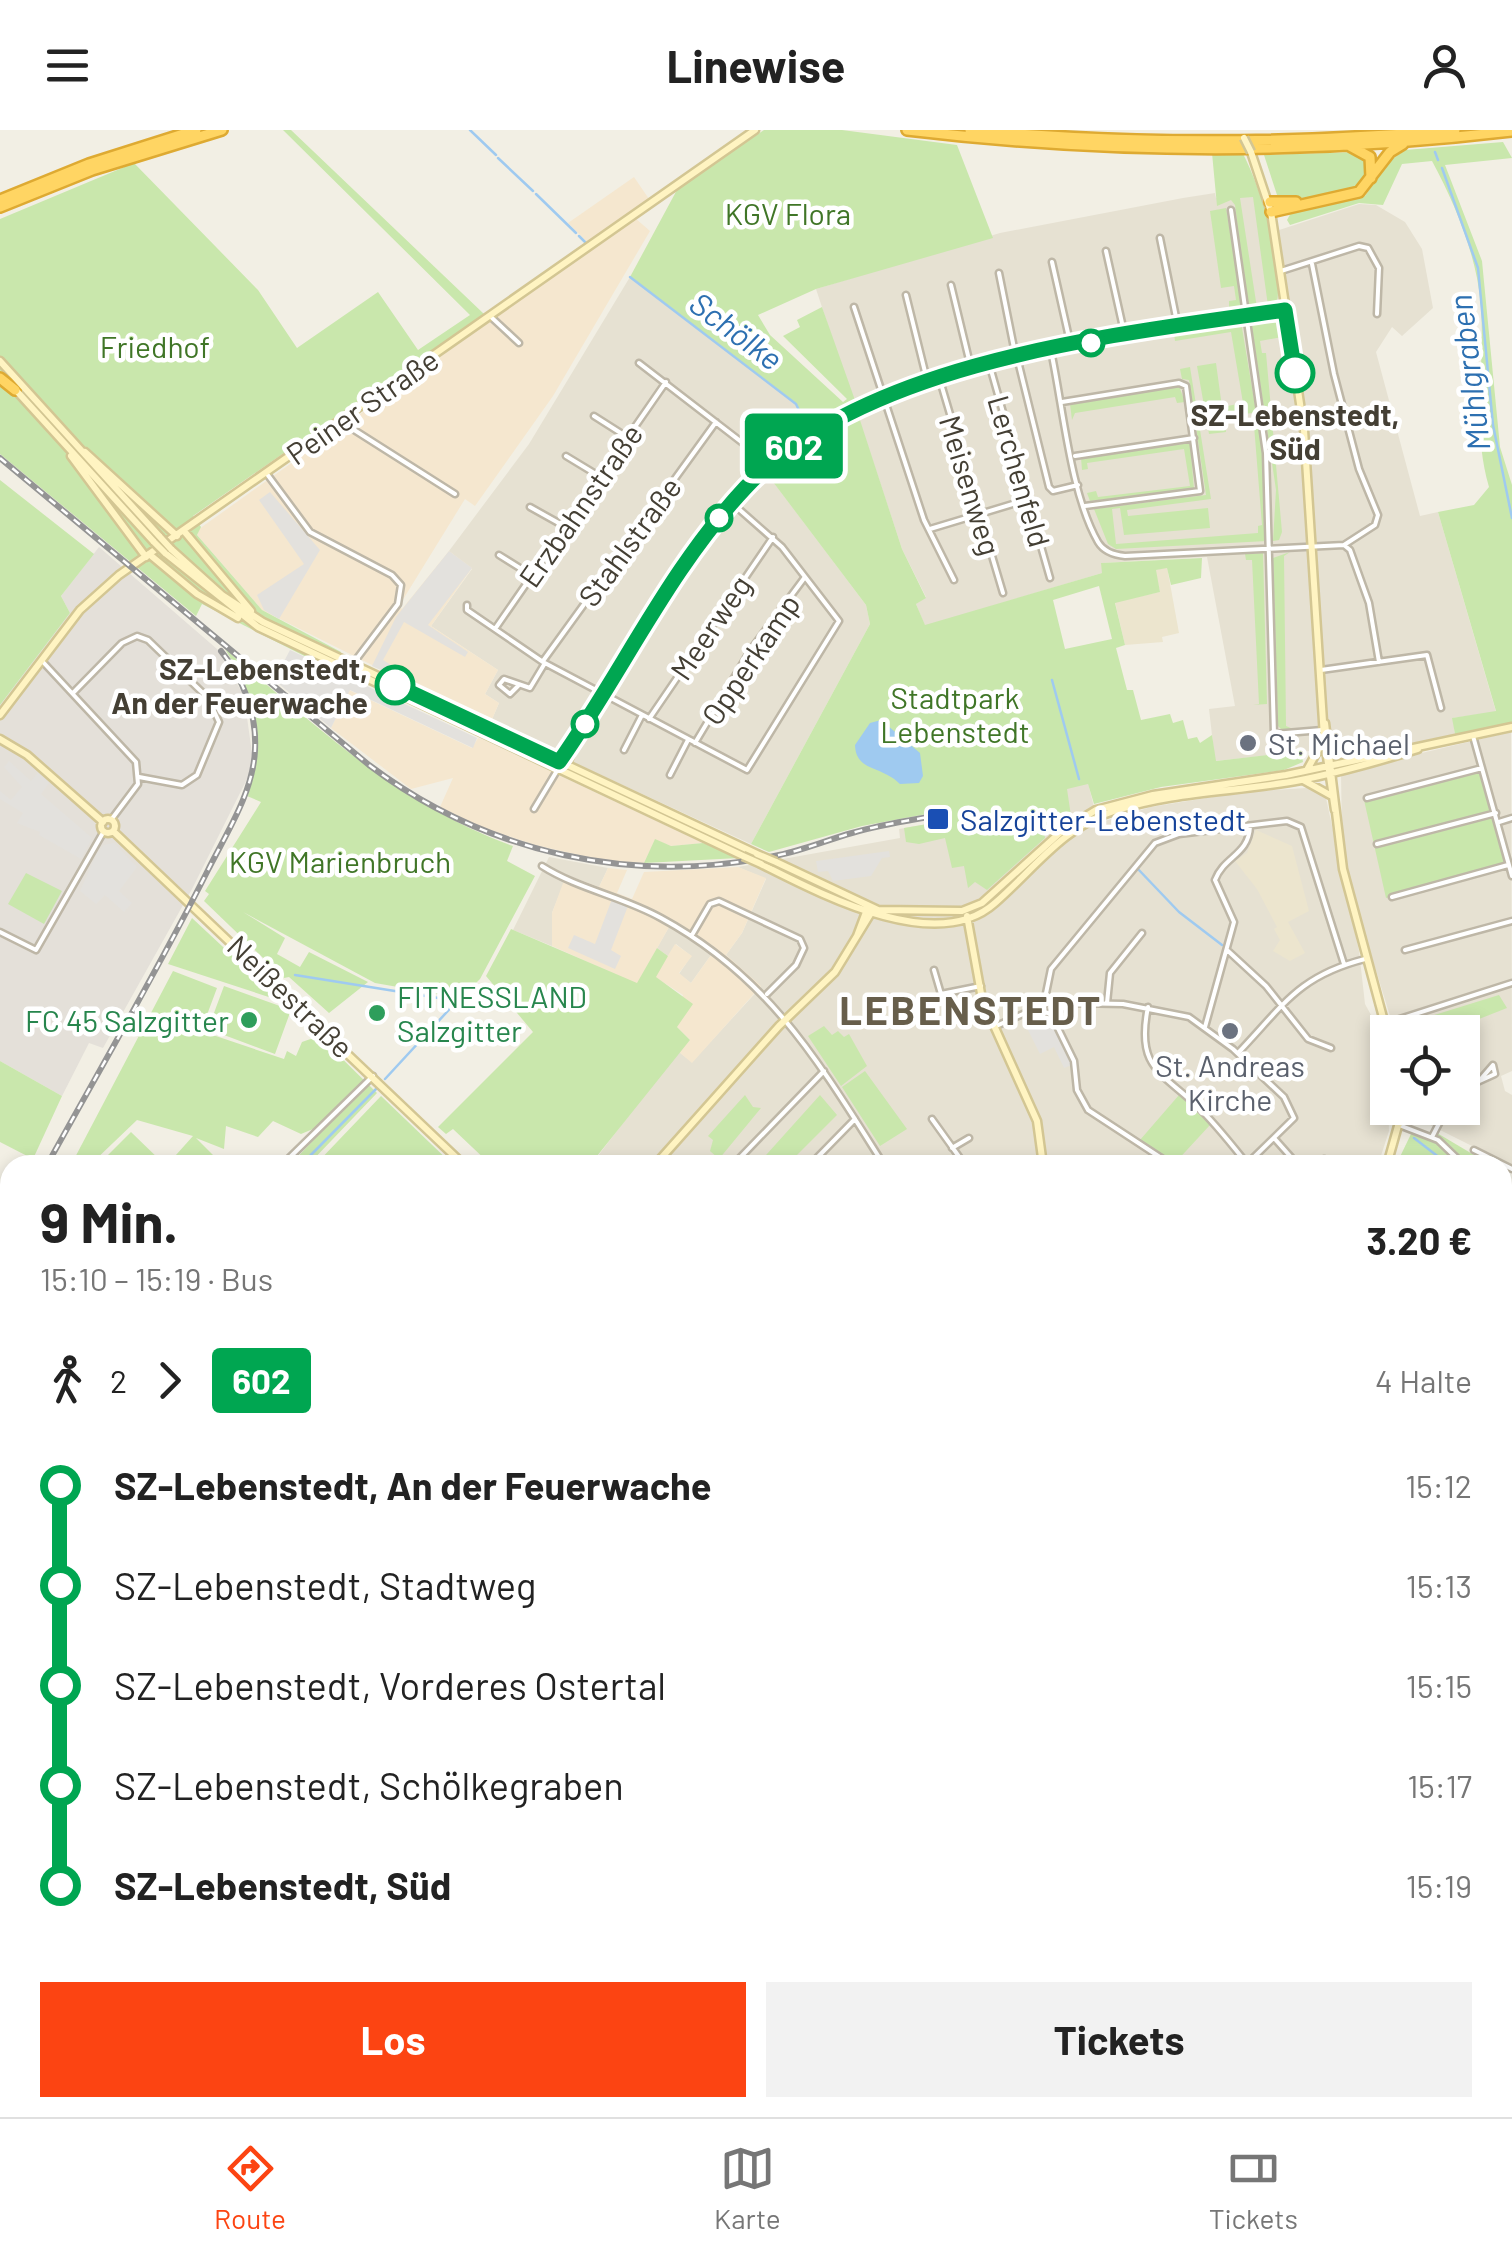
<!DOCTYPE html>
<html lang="de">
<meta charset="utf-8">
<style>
body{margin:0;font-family:Barlow,sans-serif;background:#f2f2f2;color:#222;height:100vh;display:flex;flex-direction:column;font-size:38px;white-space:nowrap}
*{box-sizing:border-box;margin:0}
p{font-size:32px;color:#767676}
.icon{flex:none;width:55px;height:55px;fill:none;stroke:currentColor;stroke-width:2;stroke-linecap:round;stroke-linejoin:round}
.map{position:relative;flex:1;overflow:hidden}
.sheet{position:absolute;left:0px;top:1025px;width:1512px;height:962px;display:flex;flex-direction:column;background:#fff;border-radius:30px 30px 0 0;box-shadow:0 5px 15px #0003}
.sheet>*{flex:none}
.badge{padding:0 20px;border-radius:8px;font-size:35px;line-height:65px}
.tools{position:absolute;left:1370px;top:885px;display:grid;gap:20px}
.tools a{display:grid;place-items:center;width:110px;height:110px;border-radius:0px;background:#fff;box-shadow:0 5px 15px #0003;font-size:50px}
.map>.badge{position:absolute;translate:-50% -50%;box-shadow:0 0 0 5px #fff}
.legs{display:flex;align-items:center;gap:15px;height:110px;padding:0 40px;font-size:32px}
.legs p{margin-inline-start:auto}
.summary{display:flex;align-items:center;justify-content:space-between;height:170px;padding:0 40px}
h1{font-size:55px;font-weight:700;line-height:75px}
.primary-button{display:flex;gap:20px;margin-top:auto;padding:20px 40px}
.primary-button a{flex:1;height:115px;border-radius:0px;background:#fc4412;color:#fff;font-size:40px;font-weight:700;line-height:115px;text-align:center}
.primary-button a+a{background:#f2f2f2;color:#222}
ul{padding:0 40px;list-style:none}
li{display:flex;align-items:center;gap:35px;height:100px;font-size:38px}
li i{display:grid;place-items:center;width:15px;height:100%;margin:0 12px;background:currentColor}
li i::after{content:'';width:25px;height:25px;margin:-12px;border:8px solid;border-radius:50%;background:#fff}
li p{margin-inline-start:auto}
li:first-child i{background:linear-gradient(#0000 50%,currentColor 0)}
li:last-child i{background:linear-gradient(currentColor 50%,#0000 0)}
header{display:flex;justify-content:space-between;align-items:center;height:130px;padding:0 40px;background:#fff;font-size:45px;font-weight:700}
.menu{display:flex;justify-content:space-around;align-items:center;height:140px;border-top:2px solid #e0e0e0;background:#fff;font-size:28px;color:#767676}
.menu a{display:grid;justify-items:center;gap:5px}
.menu .current{color:#fc4412}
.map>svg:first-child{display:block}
.residential{fill:#e6e1d2}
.commercial{fill:#f5e7cf}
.industrial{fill:#e4e0d9}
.education{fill:#ece5ce}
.green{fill:#c9e7ac;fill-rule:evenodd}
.parking{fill:#e3e1dd}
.water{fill:#9fcaf0}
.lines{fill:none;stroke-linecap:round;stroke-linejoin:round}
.stream{stroke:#9fcaf0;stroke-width:2.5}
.street-casing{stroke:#beb7a7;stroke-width:9}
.secondary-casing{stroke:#d3c693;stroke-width:11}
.highway-casing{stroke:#deaa32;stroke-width:14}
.street{stroke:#fff;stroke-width:4}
.secondary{stroke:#fff4c2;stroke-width:6}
.highway{stroke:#ffd563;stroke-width:9}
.rail-casing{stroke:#949494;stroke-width:6}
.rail{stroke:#fff;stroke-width:2.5;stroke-dasharray:8;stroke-linecap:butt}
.secondary-bridge-casing{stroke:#d3c693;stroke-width:11;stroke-linecap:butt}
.secondary-bridge{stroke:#fff4c2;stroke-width:6}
.line-1-casing{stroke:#fff;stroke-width:22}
.line-1{stroke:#00a651;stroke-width:15}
.stop-1-dot{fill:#fff;stroke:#00a651;stroke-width:5}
.worship-dot{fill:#6b7280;stroke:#fff;stroke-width:4}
.transit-dot{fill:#1a4fb4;stroke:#fff;stroke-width:4}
.leisure-dot{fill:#2e9e5b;stroke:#fff;stroke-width:4}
.labels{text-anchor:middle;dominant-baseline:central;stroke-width:9;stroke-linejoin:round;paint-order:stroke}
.park-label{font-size:30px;fill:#407627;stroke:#fff}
.street-label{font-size:30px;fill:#443f34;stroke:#fff}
.stop-label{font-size:30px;font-weight:bold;fill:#443f34;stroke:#fff}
.worship-label{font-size:30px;fill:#5b616d;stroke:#fff;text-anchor:start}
.transit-label{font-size:30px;fill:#164399;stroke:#fff;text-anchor:start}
.leisure-label{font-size:30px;fill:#27864d;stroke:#fff;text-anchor:start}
.water-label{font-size:32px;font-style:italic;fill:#2d70b1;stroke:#fff}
.district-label{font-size:40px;font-weight:bold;letter-spacing:2.5px;fill:#675e4b;stroke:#fff}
</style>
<header><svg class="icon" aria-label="menu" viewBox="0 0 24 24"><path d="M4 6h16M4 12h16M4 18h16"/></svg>Linewise<svg class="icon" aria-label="person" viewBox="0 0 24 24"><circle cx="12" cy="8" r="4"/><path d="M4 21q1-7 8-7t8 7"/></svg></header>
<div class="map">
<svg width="1512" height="1987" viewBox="0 0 1512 1987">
<rect width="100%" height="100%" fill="#f2efe4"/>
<path class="residential" d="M1259,59L1270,103L1359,74L1376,75L1405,92L1422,119L1433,178L1402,206L1392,197L1376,222L1420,386L1438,382L1496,582L1453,588L1455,604L1351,626L1337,618L1215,631L1209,579L1235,576L1207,427L1102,433V443L925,496L916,474L926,467L902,419L816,159L1000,103L1183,68L1215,63L1216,68Z
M630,147L796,274L813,310L768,345L866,475L870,494L751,714L490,594L499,573L485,564L498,540L431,496L472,439L449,421L529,314Z
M1511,602L1512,941L1501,946L1505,961L1512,965V1036L1408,984V978H1462V902H1395L1353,766L1342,709L1341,642Z
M1088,653L1098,693L1151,677L1243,662L1307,658L1326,668L1359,821L1365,874L1376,894L1387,939L1389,1001L1378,1035H1053L1047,1031L1044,1035H591L670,931L679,922L692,932L761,857L726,825L742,803L766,749L738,737L900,708L899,699L945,691L944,681Z
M549,727L608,738L599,757L567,745L552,783V816L513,800Z
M673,790L716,818L691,853L679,844L691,826L676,814L668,826L657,818Z
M1502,1292L1512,1304V1697H1502Z
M10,1708V1978H353L356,1987H0V1709Z
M373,1978H751L736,1987H375Z
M766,1978H1024L975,1987H750Z"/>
<path class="commercial" d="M634,47L649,69L588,113L568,93Z
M635,88L650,101L553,266L475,376L465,369L399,476L402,479L449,421L472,438L431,496L498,540L485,564L499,573L490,594L262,480L197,405L199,399Z
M349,560L472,618L478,608L484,610L703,713L671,716L655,710L644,733L605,731L535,715L478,696L440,677L453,648L411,659L331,598Z
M738,737L766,748L742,803L726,825L761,856L692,933L679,922L690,910L677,897L683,865L655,847L675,814L692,826L679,843L691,853L716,818L673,790L637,854L552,816V783L566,745L599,757L608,738L627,740L617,763L632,769L644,742Z"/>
<path class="industrial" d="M99,417L217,519L244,566L252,623L249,645L192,759L103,918L89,913L62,966L0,931V575L70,483L61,466Z"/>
<path class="education" d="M1167,437L1179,503L1162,507L1163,512L1125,515L1115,472L1160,462L1155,440Z
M1256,700L1292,716L1309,781L1288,792L1305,823L1290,831L1273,821L1280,810L1274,799L1277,797L1257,759L1235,731L1247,723Z"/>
<path class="green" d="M283,0H291L484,184L193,386L201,397L197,405L262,480L341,522L332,540L202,474L196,486L0,324V89L134,33L258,160L297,218L378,162L418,220L470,185Z
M764,0H842L957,15L993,108L816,159L758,185L770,205L843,272L847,269L783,206L800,197L797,190L822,177L856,273L805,301L799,300L806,293L796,273L630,147L678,58Z
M1503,12L1512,28L1445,35L1482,131L1500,317L1512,355V594L1455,604L1452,588L1496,581L1438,382L1474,375L1489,357C1468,284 1491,218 1477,148C1469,108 1451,66 1432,31L1402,34L1383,75L1359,73L1290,95L1287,90L1293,79L1365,66L1387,33L1405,20Z
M1242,22C1261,57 1286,138 1276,176H1268L1253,67L1240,68L1257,178L1248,179L1235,75L1231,70L1217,76L1212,23Z
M1356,22L1365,30L1368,45C1354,68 1303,69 1278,68L1264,25Z
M1226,78L1243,180L1179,192L1177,180L1181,186L1229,178V171L1236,170L1234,156L1221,158L1210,81Z
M1278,188L1282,207L1260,211L1262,223H1266L1282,402L1279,410L1273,411L1276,360L1251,191Z
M1241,192L1264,329L1267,411L1116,419L1108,414L1094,379L1206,365L1189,250L1182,249L1180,239L1190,237L1211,369L1127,380L1128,386L1208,378L1210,398L1124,405L1120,378L1112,379L1116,414L1258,403V396L1262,395L1253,283L1224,286L1226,302L1209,304L1197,236L1216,233L1222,277L1243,273L1231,202L1175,211L1174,203Z
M1179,256L1185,272L1177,273L1175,267L1075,283L1072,290L1070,274Z
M859,287L902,419L926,468L916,474L925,495L1102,443L1101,433L1202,428L1201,448L1171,455L1167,438L1156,440L1160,462L1115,473L1125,515L1116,518L1127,560H1133L1141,590L1170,584L1173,593L1183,590L1188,609L1197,607L1200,613L1212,605L1216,631L1301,621L1303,632L1284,640L1161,657L1094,674L1088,654L1067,659L1071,686L1044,701L1045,708L987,760L975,752L968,758L964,736L952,738L945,708L919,714L906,712L904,698L945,691L943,681L862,696L769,722L751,714L870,494L866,475L767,344L813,310ZM1099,456L1112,509L1065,519L1053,470Z
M1190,313L1194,359L1090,371L1087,363L1096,361L1098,367L1190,356L1184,319L1087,333L1088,339L1082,340L1081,328Z
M0,350L94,424L61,466L70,483L0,575Z
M1290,422L1284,426L1286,596L1293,599L1282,600L1278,596L1273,428Z
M1263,423L1267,574L1253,575L1259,574L1252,430H1246L1245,424Z
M225,519C315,595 399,675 513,716L507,731L535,746L480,849L461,868L375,853L243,782L285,808L277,824L300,837L309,822L368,852L329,883L289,847L284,848L204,771L209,764L205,761L261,672L247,666C264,612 255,567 225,519Z
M1482,638L1509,735L1386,768L1364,670Z
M655,709L671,716L703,713L739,728L644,733Z
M26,743L62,761L44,794L8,774Z
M192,788L281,871L168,834Z
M511,799L637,853L657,818L668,826L656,847L693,874L677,897L690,910L597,1026L606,1035H491L453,999L446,1004L438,997L533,902L486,846Z
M173,841L217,858L201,901L284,929L287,921L296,926L302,912L319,906L377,963L308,1035H290L318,1005L313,999L301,1004L273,991L258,1007L226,996L224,1019L196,1008L215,1027L207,1035H167L193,1006L137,990L90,1035H71Z
M224,856L291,880L275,924L208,899Z
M1499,865L1507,878L1446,902H1420L1415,891Z
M824,896L832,905L838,901L844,907L849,904L867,936L841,956L808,906Z
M0,931L62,966L33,1029L0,1012Z
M865,941L907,999L880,1016L842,957Z
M745,965L753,977L761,978L719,1029L710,1021L713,1010L708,1006Z
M820,965L837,985L787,1035H757Z
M1179,965L1210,995L1174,1034L1140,1010Z
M381,966L453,1035H315Z
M131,1002L164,1034L98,1035Z
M1437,1003L1491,1035H1396L1411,1004L1428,1009Z
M0,1562L10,1569V1681L0,1682Z
M1512,1795V1904L1503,1917V1804Z
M1146,1978H1286L1277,1987H1147Z"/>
<path class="parking" d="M270,362L320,420L279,489L264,480L257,465L304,434L259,370Z
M449,421L472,438L428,495L468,522L465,527L404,492L383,530L404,543L401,549L372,536L396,487Z
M290,520L477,608L473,618L350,560L331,598L259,537L261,531L280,539Z
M9,631L31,651L38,643L49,653L41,664L92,708L81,729L39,705L40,702L17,693L23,683L0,669V661L11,670L22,657L4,637Z
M114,713L137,737L119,761L132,773L124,782L105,765L96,774L80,761L97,723L104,715Z
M889,721L890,727L882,728L871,746L833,751L828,741L818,742L816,731Z
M612,769L628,776L611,820L621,826L615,839L568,818L574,805L595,814Z
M1039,885L1050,889L1072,935L1064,938L1054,917L1040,924L1024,892Z"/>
<path class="water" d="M881,590L920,623L923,646L919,653L900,654C881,635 856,642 855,615L870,593Z"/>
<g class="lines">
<path class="stream" d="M470,0L496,25
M1435,22L1438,30
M498,28L533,61
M1442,38L1478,138L1493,295L1512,388
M536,64L576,103
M579,106L587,114
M630,147L796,274L807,297
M1052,550L1079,649
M1137,738L1179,782L1222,815
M295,845L457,871L385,949
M1414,1008L1449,1035
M301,1035L377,958
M1502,1082L1512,1091
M0,1421L10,1425
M0,1477L10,1447
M0,1557L10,1565
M1502,1852L1512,1840
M357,1978L360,1987
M1403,1987L1408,1978"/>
<defs>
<path id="street" d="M1231,80L1266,323L1274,604L1322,600
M1160,108L1178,197
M1106,121L1124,202
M1052,132L1070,212
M1281,141L1359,116L1368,118L1379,138L1377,184
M999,143L1015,223
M951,155L971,238
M906,165L927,250
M854,177L924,390L954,450
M490,186L519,213
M1051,221C1063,276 1070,363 1098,412C1104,422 1114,425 1125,426L1344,415L1375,395L1378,385L1359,339L1334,244L1312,134
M1017,227L1049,357L1053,361L1078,355
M639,233L770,334
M989,233L1050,448
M939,247L1003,463
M1062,272L1179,253L1186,256L1200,361L1085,376
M594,286L627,307
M340,291L455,364
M566,326L599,346
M1075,326L1194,308
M267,344L310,402L392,445L401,455L398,474L352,535
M530,377L564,396
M930,399L1026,370
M1344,415L1350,420L1369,473L1379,532
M499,425L531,445
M467,475V480L543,532L747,640L839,491L782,417L732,373
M495,499L666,252
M543,531L716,292
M43,532L136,632L138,654L111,690
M1321,540L1427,525L1441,578
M518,556L510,564L499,555L504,549L530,558L545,533
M73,563L122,513L137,506L148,510L208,568L219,592L197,645L182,655L139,647
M649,589L773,407
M1473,606L1512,746
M695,613L750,521L805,447
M624,620L642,585
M670,645L688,610
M1367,668L1482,638
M534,679L558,639
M1499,692L1512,688
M1377,714L1496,683
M542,736C578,759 624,767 661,788C770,847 820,934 884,1035
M1392,767L1508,735
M0,802L36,820L104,701
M692,805L710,774L719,771L800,809L804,818L796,835L767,864
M1227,820L1266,856L1308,909L1331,918
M1405,820L1512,791
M934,840L941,864L981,856
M1107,873L1110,843L1142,803
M1148,877C1136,936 1159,941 1196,975C1215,993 1232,1015 1248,1035
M1043,878L1051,839L1155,713L1179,704L1287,691L1301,697L1344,834
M1051,884L1074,931L1077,960L1088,980L1172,1035
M1384,894L1512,853
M994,897L1034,879L1051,884L1074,873L1123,874L1189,887L1233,919L1284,967L1294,988L1247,1034
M1205,897L1234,792L1215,750C1224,726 1249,725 1250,696
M1238,923C1283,876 1298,846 1365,829
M1462,959L1495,944L1493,935L1480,950
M932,989L965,1035
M1399,995L1438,1010L1464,1035
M1432,1007L1447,978
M1274,1008L1298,1035
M952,1018L969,1008
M1474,1020L1512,1039
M282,1035L373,946
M733,1035L824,941
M810,1035L855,989
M1319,1035L1324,1029L1334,1033
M1502,1075L1512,1083
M1502,1342L1512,1374
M1502,1440L1503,1442
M1504,1514L1512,1556
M1502,1627H1512
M1502,1692H1512
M0,1798L10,1800
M189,1978L191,1987
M276,1978L277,1987
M317,1978L321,1987
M419,1978L420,1987
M474,1978L476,1987
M613,1978L616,1987
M680,1978L683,1987
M25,1987L28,1978
M880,1987L895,1978"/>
<path id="secondary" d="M1251,22L1271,82L1304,300L1324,607L1335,680
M0,231L160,407
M13,257L154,412
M85,322L177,406
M71,326L146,427
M184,401L251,481
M171,419L222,465L263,492L757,724
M165,423L258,497L743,726
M149,424L197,464L238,488
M0,585L80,480L119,445L755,0
M1325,593L1343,739L1388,906
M0,609L27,625L103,692
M1330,609L1363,627
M566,636L575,614
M558,639C562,626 571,618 578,607C599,570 619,531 642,495C678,440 718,379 769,335C897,225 1123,206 1285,180
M1307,640L1324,609
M1303,650L1330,665
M101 696a7 7 0 1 1 14 0a7 7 0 1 1-14 0Z
M113,701L464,1035
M776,732L878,780L962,781L982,773L1063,700L1096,680L1153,665L1286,645L1512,597
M761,734C819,763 936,826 995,773C1033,740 1064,696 1114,681C1175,661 1239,662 1301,650C1340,642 1380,631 1418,619
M967,786L982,869L1037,991L1043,1035
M857,806L866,782
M1397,978L1399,994
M655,1035L779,896L835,842L871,783
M1387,1035L1403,978
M0,1689H10
M0,1697H10
M0,1961L10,1965
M82,1978L96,1979L95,1987
M556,1978L557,1987
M1374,1978L1379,1987
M742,1987L758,1978"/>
<path id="highway" d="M907,0C1107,24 1312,25 1512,1
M970,0C1132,15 1294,14 1455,0
M1350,16L1370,27L1371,48
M0,70L89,34L196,0
M1270,72H1296
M0,77L92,40L222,0
M1271,82L1359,62L1390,22L1403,14
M0,248L15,260"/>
</defs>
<use href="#street" class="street-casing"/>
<use href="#secondary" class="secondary-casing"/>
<use href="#highway" class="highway-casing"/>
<use href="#street" class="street"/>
<use href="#secondary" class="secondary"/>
<use href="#highway" class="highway"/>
<defs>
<path id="rail" d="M0,328L369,635C487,724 634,756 779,725C804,720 827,710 852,703C879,695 906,691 934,686
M47,1035C101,937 158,840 208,740C227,702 253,663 255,620C257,584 243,548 221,521
M0,1119L10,1101"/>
</defs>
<use href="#rail" class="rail-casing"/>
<use href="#rail" class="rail"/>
<defs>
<path id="secondary-bridge" d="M1244,8L1251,22
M160,407L171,419
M154,412L165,423
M757,724L776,732
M743,726L761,734"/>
</defs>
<use href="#secondary-bridge" class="secondary-bridge-casing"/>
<use href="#secondary-bridge" class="secondary-bridge"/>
</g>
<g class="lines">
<defs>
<path id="line-1" d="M395,555L559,632C623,541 669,439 746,357C866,230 1119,204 1285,180L1295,243"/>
</defs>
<use href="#line-1" class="line-1-casing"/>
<use href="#line-1" class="line-1"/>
</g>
<g class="stop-1-dot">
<circle cx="1091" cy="213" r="12"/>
<circle cx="1295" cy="243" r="18"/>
<circle cx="719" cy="388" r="12"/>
<circle cx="395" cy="555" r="18"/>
<circle cx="585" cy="594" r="12"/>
</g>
<g class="worship-dot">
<circle cx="1248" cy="613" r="10"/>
<circle cx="1230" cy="901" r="10"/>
</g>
<rect class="transit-dot" x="926" y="677" width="24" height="24" rx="5"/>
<g class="leisure-dot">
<circle cx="377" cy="883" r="10"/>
<circle cx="249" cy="890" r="10"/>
</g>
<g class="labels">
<g class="park-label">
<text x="788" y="83">KGV Flora</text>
<text x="155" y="216">Friedhof</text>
<text x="955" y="567">Stadtpark<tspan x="955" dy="34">Lebenstedt</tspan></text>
<text x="340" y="731">KGV Marienbruch</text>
</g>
<g class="street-label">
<text transform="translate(362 276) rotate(-35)">Peiner Straße</text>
<text transform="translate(1020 341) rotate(74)">Lerchenfeld</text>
<text transform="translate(971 355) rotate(73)">Meisenweg</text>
<text transform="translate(580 375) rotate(-55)">Erzbahnstraße</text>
<text transform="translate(629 411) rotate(-54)">Stahlstraße</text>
<text transform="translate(710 497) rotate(-56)">Meerweg</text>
<text transform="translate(750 529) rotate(-56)">Opperkamp</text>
<text transform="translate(291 866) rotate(44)">Neißestraße</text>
</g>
<g class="stop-label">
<text x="1295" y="284">SZ-Lebenstedt,<tspan x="1295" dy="34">Süd</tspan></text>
<text x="368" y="538" text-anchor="end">SZ-Lebenstedt,<tspan x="368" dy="34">An der Feuerwache</tspan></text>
</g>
<g class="worship-label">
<text x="1268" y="613">St. Michael</text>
<text x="1230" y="935" text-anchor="middle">St. Andreas<tspan x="1230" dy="34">Kirche</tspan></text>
</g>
<g class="transit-label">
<text x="960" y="689">Salzgitter-Lebenstedt</text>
</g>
<g class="leisure-label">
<text x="397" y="866">FITNESSLAND<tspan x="397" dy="34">Salzgitter</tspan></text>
<text x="229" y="890" text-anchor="end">FC 45 Salzgitter</text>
</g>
<g class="water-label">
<text transform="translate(737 200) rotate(37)">Schölke</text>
<text transform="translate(1468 243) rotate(-97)">Mühlgraben</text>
</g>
<g class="district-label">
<text x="971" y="879">LEBENSTEDT</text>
</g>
</g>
</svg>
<div class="tools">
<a><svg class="icon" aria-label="locate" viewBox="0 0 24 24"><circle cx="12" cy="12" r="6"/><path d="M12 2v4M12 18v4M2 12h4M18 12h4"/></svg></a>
</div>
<b class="badge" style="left:794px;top:316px;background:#00a651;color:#fff">602</b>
<section class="sheet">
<div class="summary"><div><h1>9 Min.</h1><p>15:10 – 15:19 · Bus</p></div><b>3.20 €</b></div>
<div class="legs"><svg class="icon" aria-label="walk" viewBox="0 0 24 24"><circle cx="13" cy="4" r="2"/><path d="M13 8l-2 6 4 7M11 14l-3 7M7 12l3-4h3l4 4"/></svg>2<svg class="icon" aria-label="forward" viewBox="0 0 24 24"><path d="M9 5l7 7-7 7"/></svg><b class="badge" style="background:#00a651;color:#fff">602</b><p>4 Halte</p></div>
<ul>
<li><i style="color:#00a651"></i><b>SZ-Lebenstedt, An der Feuerwache</b><p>15:12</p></li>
<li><i style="color:#00a651"></i><span>SZ-Lebenstedt, Stadtweg</span><p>15:13</p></li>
<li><i style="color:#00a651"></i><span>SZ-Lebenstedt, Vorderes Ostertal</span><p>15:15</p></li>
<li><i style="color:#00a651"></i><span>SZ-Lebenstedt, Schölkegraben</span><p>15:17</p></li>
<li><i style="color:#00a651"></i><b>SZ-Lebenstedt, Süd</b><p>15:19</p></li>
</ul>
<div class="primary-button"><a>Los</a><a>Tickets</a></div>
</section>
</div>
<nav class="menu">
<a class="current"><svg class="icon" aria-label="directions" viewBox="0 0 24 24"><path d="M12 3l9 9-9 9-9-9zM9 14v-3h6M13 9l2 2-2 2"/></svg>Route</a>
<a><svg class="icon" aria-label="map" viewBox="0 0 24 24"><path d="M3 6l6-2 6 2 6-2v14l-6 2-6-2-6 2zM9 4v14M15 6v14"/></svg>Karte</a>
<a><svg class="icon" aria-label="tickets" viewBox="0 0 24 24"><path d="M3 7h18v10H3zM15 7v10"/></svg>Tickets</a>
</nav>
